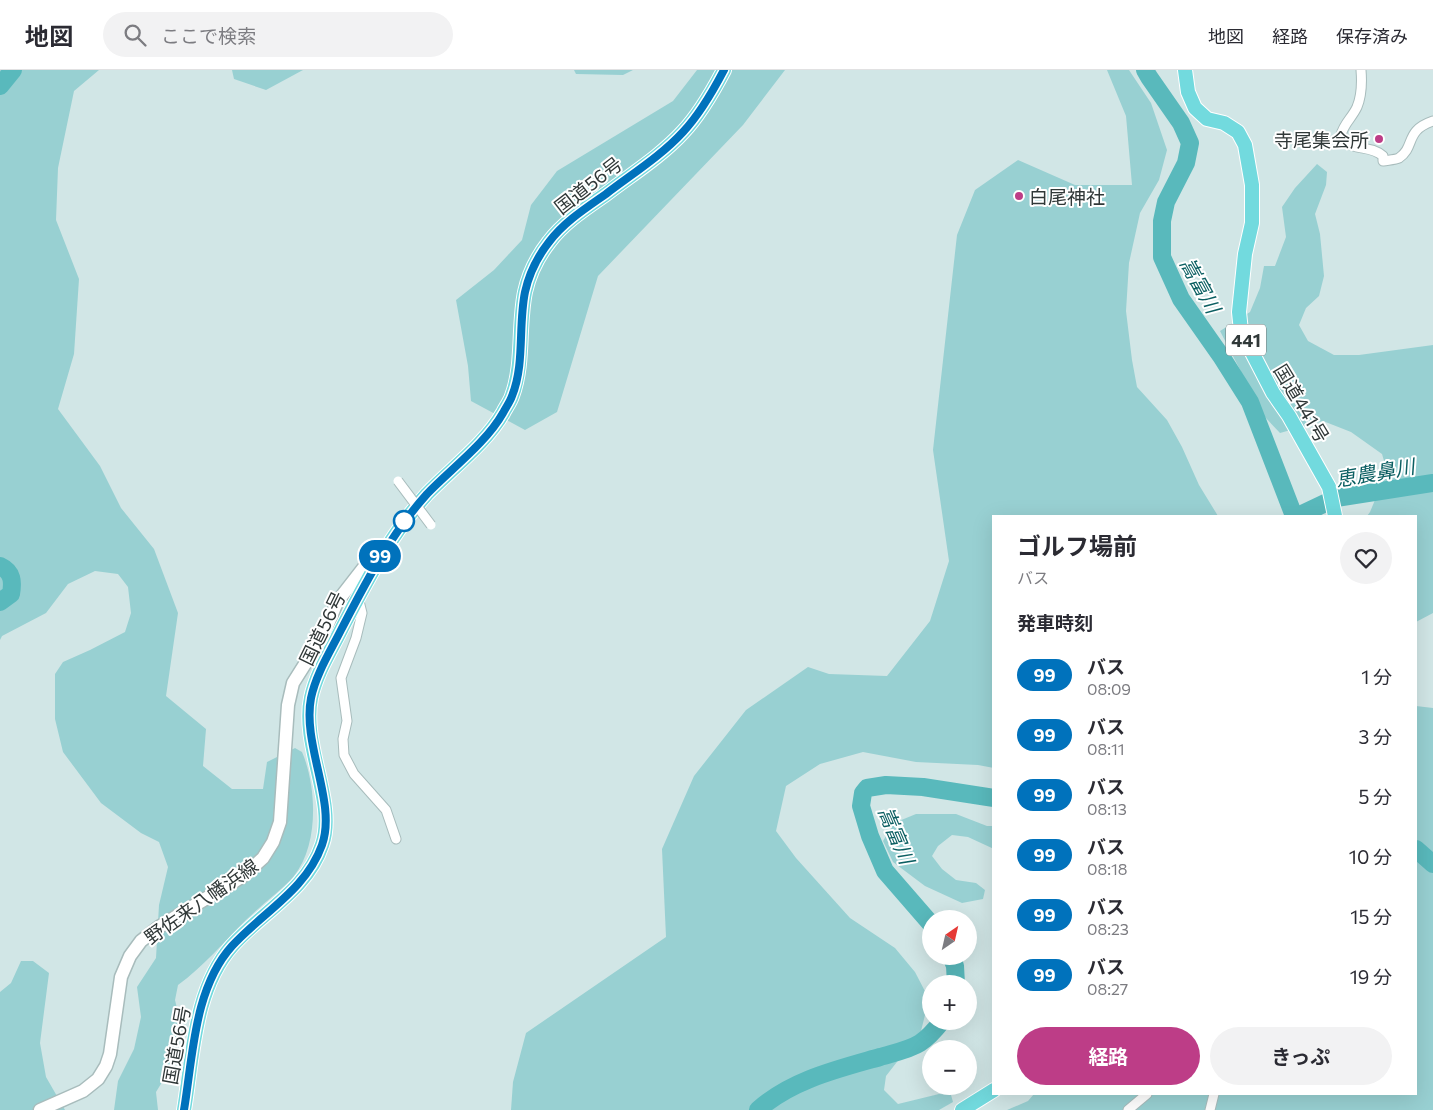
<!DOCTYPE html>
<html lang="ja">
<meta charset="utf-8">
<style>
body{margin:0;font-family:Commissioner,"Noto Sans JP",sans-serif;background:#f2f2f3;color:#2b2b33;height:100vh;display:flex;flex-direction:column;font-size:19px;white-space:nowrap}
*{box-sizing:border-box;margin:0}
p{font-size:16px;color:#7c7c81}
.icon{flex:none;width:28px;height:28px;fill:none;stroke:currentColor;stroke-width:2;stroke-linecap:round;stroke-linejoin:round}
.map{position:relative;flex:1;overflow:hidden}
.details{position:absolute;left:992px;top:445px;width:425px;height:580px;display:flex;flex-direction:column;background:#fff;border-radius:0px;box-shadow:0 5px 20px #0002}
.details>*{flex:none}
.badge{padding:0 10px;border-radius:16px;font-size:18px;line-height:32px}
.needle{width:32px;rotate:34deg}
.controls{position:absolute;left:922px;top:840px;display:grid;gap:10px}
.controls a{display:grid;place-items:center;width:55px;height:55px;border-radius:50%;background:#fff;box-shadow:0 5px 20px #0002;font-size:25px}
.map>.badge{position:absolute;translate:-50% -50%;box-shadow:0 0 0 2px #fff}
h2{padding:0 25px;font-size:19px;line-height:45px}
.round{display:grid;place-items:center;flex:none;width:52px;height:52px;border-radius:26px;background:#f2f2f3}
.head{display:flex;align-items:center;justify-content:space-between;height:85px;padding:0 25px}
h1{font-size:24px;font-weight:700;line-height:38px}
.cta{display:flex;gap:10px;margin-top:auto;padding:10px 25px}
.cta a{flex:1;height:58px;border-radius:30px;background:#bd3d87;color:#fff;font-size:20px;font-weight:700;line-height:58px;text-align:center}
.cta a+a{background:#f2f2f3;color:#2b2b33}
ul{padding:0;list-style:none}
li{display:flex;align-items:center;gap:15px;height:60px;padding:0 25px}
li div{flex:1}
li b{display:block;font-size:19px}
li em{font-style:normal}
li .badge{min-width:55px;font-weight:700;text-align:center}
header{display:flex;align-items:center;gap:30px;box-sizing:border-box;height:70px;padding:0 25px;background:#fff;border-bottom:1px solid #e1e1e2}
header strong{font-size:24px}
nav{display:flex;gap:28px;margin-inline-start:auto;font-size:18px}
.search{width:350px;height:45px;background:#f2f2f3;display:flex;align-items:center;gap:12px;box-sizing:border-box;padding:0 18px;border-radius:28px;color:#7c7c81;font-size:19px}
.map>svg:first-child{display:block}
.green{fill:#98d0d2}
.lines{fill:none;stroke-linecap:round;stroke-linejoin:round}
.river{stroke:#59b9bc;stroke-width:18}
.minor-casing{stroke:#a8bcbc;stroke-width:11}
.secondary-casing{stroke:#a8bcbc;stroke-width:15}
.trunk-casing{stroke:#fff;stroke-width:16}
.minor{stroke:#fff;stroke-width:9}
.secondary{stroke:#fff;stroke-width:12}
.trunk{stroke:#72dade;stroke-width:14}
.minor-bridge-casing{stroke:#a8bcbc;stroke-width:11;stroke-linecap:butt}
.minor-bridge{stroke:#fff;stroke-width:9}
.line-casing{stroke:#fff;stroke-width:11}
.line{stroke:#0072bc;stroke-width:8}
.poi-dot{fill:#bd3d87;stroke:#fff;stroke-width:2}
.stop-dot{fill:#fff;stroke:#0072bc;stroke-width:2.5}
.labels{text-anchor:middle;dominant-baseline:central;stroke-width:4;stroke-linejoin:round;paint-order:stroke}
.shield{fill:#fff;stroke:#6e7474;stroke-width:1}
.shield-label{font-size:18px;font-weight:bold;fill:#303838}
.poi-label{font-size:19px;fill:#303838;stroke:#fff;text-anchor:end}
.street-label{font-size:19px;fill:#303838;stroke:#fff}
.water-label{font-size:20px;font-style:italic;fill:#0b5f62;stroke:#fff}
</style>
<header>
<strong>地図</strong>
<div class="search"><svg class="icon" aria-label="search" viewBox="0 0 24 24"><circle cx="10" cy="10" r="6"/><path d="M15 15l6 6"/></svg>ここで検索</div>
<nav><a>地図</a><a>経路</a><a>保存済み</a></nav>
</header>
<div class="map">
<svg width="1433" height="1040" viewBox="0 0 1433 1040">
<rect width="100%" height="100%" fill="#d1e6e6"/>
<path class="green" d="M0,0H99L74,21L58,98L56,150L79,209L74,284L58,339L100,396L121,438L154,479L178,543L166,626L206,659L203,696L232,719H263L267,692L295,678L302,682C317,717 319,775 294,806C281,821 261,835 246,850C224,872 203,897 178,915L175,930L180,951L175,991L156,1022L158,1040H114L118,1011L134,979L141,947L137,917L156,888L159,835L168,797L159,772L141,763L101,733L63,682L55,649V604L63,592L90,580L125,562L131,543L128,517L118,504L95,501L68,514L46,543L2,566L0,570Z
M232,0H303L266,20L234,9Z
M574,0H633L623,5L576,4Z
M697,0H785L743,55L598,206L557,342L525,360L471,331L468,296L456,230L494,200L522,170L531,135L557,101L673,31Z
M1107,0H1129L1151,33L1167,80L1159,110L1140,143L1129,193L1126,241L1132,290L1137,317L1167,350L1182,377L1199,415L1218,446H994V698L978,695L916,692L863,682L820,694L786,716L776,761L796,788L850,848L895,878L915,902L929,929L921,961L886,1006L884,1020L898,1034L939,1024L951,1025L953,1032L939,1040H511L513,1012L526,963L666,867L662,779L694,706L746,640L808,597L829,604L887,606L930,551L949,491L933,380L957,165L975,120L1018,90L1075,115H1132L1126,46Z
M1317,94L1327,102L1326,115L1315,144L1320,164L1324,206L1319,226L1306,238L1299,255L1308,271L1334,285H1359L1433,275V543L1416,552V446H1367L1370,442L1387,401L1382,384L1351,362L1323,351L1280,363L1264,346L1220,261L1250,242L1260,218L1264,196H1275L1286,167L1282,137L1295,118Z
M1416,636L1433,638V1040H1007L1028,1031L1034,1024H1416Z
M916,744H956L987,756H994V779L968,767L952,765L938,776L932,786L942,799L956,810L976,813L985,820L983,829L962,833L925,816L893,792L883,771L894,753Z
M21,891H33L49,903L40,973L46,1007L65,1040H0V922L11,913Z"/>
<g class="lines">
<path class="river" d="M1145,0L1149,7L1181,53L1190,73L1186,93L1166,132L1162,151V187L1181,229L1221,286L1250,332L1294,446
M0,16L13,0
M1298,446L1336,428L1433,413
M0,496C13,502 13,512 11,524L0,532
M1416,779L1433,794
M931,854L885,801L870,766L861,736L863,723L867,718L886,715L923,717L994,728
M951,886L955,896L956,914
M758,1040C791,1010 838,999 880,987C893,983 909,980 920,973C929,967 935,960 942,951"/>
<defs>
<path id="minor" d="M1361,0C1362,12 1362,25 1357,37C1352,48 1344,53 1341,65C1352,84 1368,73 1383,86V91C1388,90 1395,90 1399,88C1416,76 1404,61 1433,51
M358,527L362,543L356,568L341,608L347,651L343,669L344,685L354,704L386,740L396,769
M1128,1040L1147,1024
M1210,1040L1214,1024"/>
<path id="secondary" d="M40,1040L83,1021L98,1009L106,996L110,984L121,907L130,886L141,871L159,857L243,806L263,788L273,772L280,752L288,635L293,613L324,564L337,532L365,496L377,491"/>
<path id="trunk" d="M1185,0L1188,22L1195,38L1207,49L1224,53L1238,62L1245,75L1252,115V153L1245,184L1239,242L1241,261L1273,323L1289,346L1329,417L1335,446
M184,1040C193,986 194,919 232,876C262,842 307,820 322,775C337,733 301,675 311,628C316,604 330,582 341,560C366,512 390,465 427,424C451,399 486,373 503,343C506,337 510,332 512,326C524,294 518,256 525,222C529,204 538,186 549,172C564,152 586,138 606,124C632,104 661,86 683,62C700,44 713,21 724,0
M962,1040L994,1020"/>
</defs>
<use href="#minor" class="minor-casing"/>
<use href="#secondary" class="secondary-casing"/>
<use href="#trunk" class="trunk-casing"/>
<use href="#minor" class="minor"/>
<use href="#secondary" class="secondary"/>
<use href="#trunk" class="trunk"/>
<defs>
<path id="minor-bridge" d="M398,411L431,455"/>
</defs>
<use href="#minor-bridge" class="minor-bridge-casing"/>
<use href="#minor-bridge" class="minor-bridge"/>
</g>
<g class="lines">
<defs>
<path id="line" d="M184,1040C193,986 194,918 232,876C263,842 306,820 322,775C337,733 302,675 311,628C316,604 330,582 341,560C366,512 390,465 427,424C451,399 486,373 503,343C506,337 510,332 512,326C525,294 518,256 525,222C529,204 538,186 549,172C564,152 586,138 606,124C632,104 661,86 683,62C700,44 713,21 724,0"/>
</defs>
<use href="#line" class="line-casing"/>
<use href="#line" class="line"/>
</g>
<g class="poi-dot">
<circle cx="1379" cy="69" r="5"/>
<circle cx="1019" cy="126" r="5"/>
</g>
<circle class="stop-dot" cx="404" cy="451" r="10"/>
<g class="labels">
<rect class="shield" x="1226" y="254.5" width="40" height="31" rx="4"/>
<g class="shield-label">
<text x="1246" y="270">441</text>
</g>
<g class="poi-label">
<text x="1369" y="69">寺尾集会所</text>
<text x="1029" y="126" text-anchor="start">白尾神社</text>
</g>
<g class="street-label">
<text transform="translate(588 115) rotate(-38)">国道56号</text>
<text transform="translate(1302 333) rotate(59)">国道441号</text>
<text transform="translate(322 558) rotate(-64)">国道56号</text>
<text transform="translate(201 831) rotate(-35)">野佐来八幡浜線</text>
<text transform="translate(176 975) rotate(-80)">国道56号</text>
</g>
<g class="water-label">
<text transform="translate(1201 215) rotate(61)">嵩富川</text>
<text transform="translate(1375 402) rotate(-10)">恵農鼻川</text>
<text transform="translate(897 765) rotate(67)">嵩富川</text>
</g>
</g>
</svg>
<div class="controls">
<a><svg class="needle" viewBox="-14 -14 28 28"><path d="M0-13l5 13h-10z" fill="#e53935"/><path d="M0 13l5-13h-10z" fill="#7c7c81"/></svg></a>
<a>+</a>
<a>−</a>
</div>
<b class="badge" style="left:380px;top:486px;background:#0072bc;color:#fff">99</b>
<section class="details">
<div class="head"><div><h1>ゴルフ場前</h1><p>バス</p></div><a class="round"><svg class="icon" aria-label="heart" viewBox="0 0 24 24"><path d="M12 20l-8-8c-3-5 5-10 8-4 3-6 11-1 8 4z"/></svg></a></div>
<h2>発車時刻</h2>
<ul>
<li><span class="badge" style="background:#0072bc;color:#fff">99</span><div><b>バス</b><p>08:09</p></div><em>1 分</em></li>
<li><span class="badge" style="background:#0072bc;color:#fff">99</span><div><b>バス</b><p>08:11</p></div><em>3 分</em></li>
<li><span class="badge" style="background:#0072bc;color:#fff">99</span><div><b>バス</b><p>08:13</p></div><em>5 分</em></li>
<li><span class="badge" style="background:#0072bc;color:#fff">99</span><div><b>バス</b><p>08:18</p></div><em>10 分</em></li>
<li><span class="badge" style="background:#0072bc;color:#fff">99</span><div><b>バス</b><p>08:23</p></div><em>15 分</em></li>
<li><span class="badge" style="background:#0072bc;color:#fff">99</span><div><b>バス</b><p>08:27</p></div><em>19 分</em></li>
</ul>
<div class="cta"><a>経路</a><a>きっぷ</a></div>
</section>
</div>
